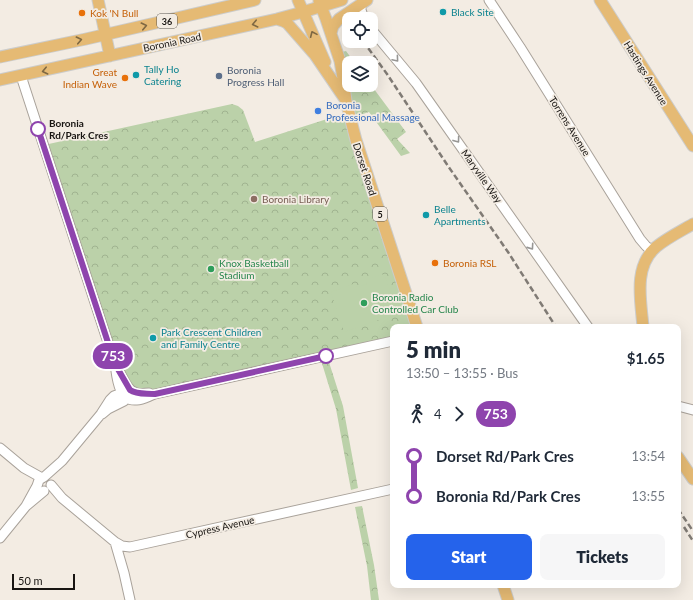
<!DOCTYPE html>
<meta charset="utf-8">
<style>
body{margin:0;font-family:Lato,sans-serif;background:#f6f6f7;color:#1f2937;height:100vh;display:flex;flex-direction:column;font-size:15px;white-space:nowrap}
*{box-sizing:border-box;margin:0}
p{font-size:13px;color:#747a83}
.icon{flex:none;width:22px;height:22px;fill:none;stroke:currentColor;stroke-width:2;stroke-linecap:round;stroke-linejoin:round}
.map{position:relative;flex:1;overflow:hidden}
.sheet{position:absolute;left:390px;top:324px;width:291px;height:264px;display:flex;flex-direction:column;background:#fff;border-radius:8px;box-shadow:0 4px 16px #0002}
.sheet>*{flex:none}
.badge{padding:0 8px;border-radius:13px;font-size:14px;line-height:26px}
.controls{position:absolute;left:342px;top:12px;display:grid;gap:8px}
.controls a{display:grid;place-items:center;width:36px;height:36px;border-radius:8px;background:#fff;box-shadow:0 4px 16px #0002;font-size:20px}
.scale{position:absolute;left:12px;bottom:10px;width:63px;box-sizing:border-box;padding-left:4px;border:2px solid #181512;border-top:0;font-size:11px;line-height:14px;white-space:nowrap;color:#181512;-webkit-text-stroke:3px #f3ece3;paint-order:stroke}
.map>.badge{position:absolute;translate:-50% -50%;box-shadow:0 0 0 2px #fff}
.legs{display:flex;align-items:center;gap:6px;height:44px;padding:0 16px;font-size:13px}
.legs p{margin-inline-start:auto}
.overview{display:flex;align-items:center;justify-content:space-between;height:68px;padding:0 16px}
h1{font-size:22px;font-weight:800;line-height:30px}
.action{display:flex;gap:8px;margin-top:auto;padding:8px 16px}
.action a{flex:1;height:46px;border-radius:8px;background:#2563eb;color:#fff;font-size:16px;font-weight:800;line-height:46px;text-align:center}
.action a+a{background:#f6f6f7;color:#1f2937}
ul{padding:0 16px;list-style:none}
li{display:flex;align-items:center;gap:14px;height:40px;font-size:15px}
li i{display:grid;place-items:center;width:6px;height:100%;margin:0 5px;background:currentColor}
li i::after{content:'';width:10px;height:10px;margin:-5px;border:3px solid;border-radius:50%;background:#fff}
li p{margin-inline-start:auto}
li:first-child i{background:linear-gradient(#0000 50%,currentColor 0)}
li:last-child i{background:linear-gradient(currentColor 50%,#0000 0)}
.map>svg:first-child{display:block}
.park{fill:url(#park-crowns)}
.pitch{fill:#bbd1a9}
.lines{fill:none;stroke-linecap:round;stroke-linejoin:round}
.minor-casing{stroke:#a9a29a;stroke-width:11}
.major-casing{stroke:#cccccb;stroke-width:13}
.minor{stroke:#fff;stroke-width:9}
.major{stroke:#e5ba74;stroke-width:11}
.rail{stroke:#807b75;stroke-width:2.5;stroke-dasharray:6 3;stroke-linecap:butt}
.oneway{stroke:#7e6843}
.oneway2{stroke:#979694}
.line-1-casing{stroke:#fff;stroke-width:9}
.line-1{stroke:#8e44ad;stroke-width:6}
.culture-dot{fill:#0f9aa8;stroke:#f3ece3;stroke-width:1.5}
.food-dot{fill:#e8710a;stroke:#f3ece3;stroke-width:1.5}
.service-dot{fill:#5c6f8a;stroke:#f3ece3;stroke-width:1.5}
.shop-dot{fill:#3f7fe0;stroke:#f3ece3;stroke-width:1.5}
.stop-1-dot{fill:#fff;stroke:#8e44ad;stroke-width:2}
.education-dot{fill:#8d6e63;stroke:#f3ece3;stroke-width:1.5}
.leisure-dot{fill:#2e9e5b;stroke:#f3ece3;stroke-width:1.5}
.labels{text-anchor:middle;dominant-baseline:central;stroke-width:3.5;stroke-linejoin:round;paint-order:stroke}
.shield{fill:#f3ece3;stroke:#5a5651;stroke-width:1}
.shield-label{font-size:9px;font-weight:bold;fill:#181512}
.culture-label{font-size:10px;fill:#0d838f;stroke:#f3ece3;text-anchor:start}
.food-label{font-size:10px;fill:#c56008;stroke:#f3ece3;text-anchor:start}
.street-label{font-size:10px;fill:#181512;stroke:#f3ece3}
.service-label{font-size:10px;fill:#4e5e75;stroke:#f3ece3;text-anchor:start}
.shop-label{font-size:10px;fill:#366cbe;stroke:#f3ece3;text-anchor:start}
.stop-label{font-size:10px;font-weight:bold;fill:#181512;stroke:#f3ece3;text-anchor:start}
.education-label{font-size:10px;fill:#785e54;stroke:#f3ece3;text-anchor:start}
.leisure-label{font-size:10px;fill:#27864d;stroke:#f3ece3;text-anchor:start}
</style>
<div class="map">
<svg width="693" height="600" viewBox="0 0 693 600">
<defs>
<pattern id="park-crowns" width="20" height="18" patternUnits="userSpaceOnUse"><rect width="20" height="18" fill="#bbd1a9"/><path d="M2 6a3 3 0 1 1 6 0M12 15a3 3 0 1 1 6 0" fill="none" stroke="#a0b390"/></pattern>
</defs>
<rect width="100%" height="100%" fill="#f3ece3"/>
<path class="park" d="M346,51L355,63H349V85H371L406,132L397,139L410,153L401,156L369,112L351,118L417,327H393V341L327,356L343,406L358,488L351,490L336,409L320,357L130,396L44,145L232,104L238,106L243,110L255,142L349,112L337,53Z
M362,506L374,565L379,600H371L367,566L355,507Z"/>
<path class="pitch" d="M384,274L398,313L344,332L331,292L356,283L357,287L367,284L366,280Z"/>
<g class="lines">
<defs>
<path id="minor" d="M489,0L520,47L640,239L646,246L652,251
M361,4V10L364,19
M371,29L416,83L588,327
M21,76L115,364C117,377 118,402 137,400C143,400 149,396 155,394L393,341
M118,369C123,377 127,392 137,393C141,394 145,393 149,393
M678,406L693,410
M102,414L108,409L124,401L128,393
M0,448L24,468L42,478
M51,485L62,498L115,542L122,546L130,547L393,489
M26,506L37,486L39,480L44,477L62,461L101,414L110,400L114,396L130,390
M0,538L26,506L44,491
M115,542L124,573L130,600"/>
<path id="major" d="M98,0L110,56
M298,0L325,62
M600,0L693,146
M319,1L326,19L340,61L343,78L346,101L356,140L417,327
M277,19L283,21L287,23L315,55L345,99
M331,33L333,26L339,19L367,0
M0,57L86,39L255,0
M0,80L277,19L303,12L342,0
M643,327C641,301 633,267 656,247C667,238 681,231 693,224
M678,457L693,479
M503,585L508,600"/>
</defs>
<use href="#minor" class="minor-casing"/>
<use href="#major" class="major-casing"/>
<use href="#minor" class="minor"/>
<use href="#major" class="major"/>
<path class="rail" d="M345,24L349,29
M363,41L387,74L448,166L508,252L556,327
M678,509L693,531
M684,527L693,541"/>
</g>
<defs><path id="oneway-chevron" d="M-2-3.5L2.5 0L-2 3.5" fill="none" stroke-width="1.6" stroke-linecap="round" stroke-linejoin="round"/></defs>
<g class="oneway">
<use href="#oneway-chevron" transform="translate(255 24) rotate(167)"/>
<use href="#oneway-chevron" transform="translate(144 26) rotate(-13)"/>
<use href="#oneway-chevron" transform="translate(313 34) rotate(-114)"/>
<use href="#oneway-chevron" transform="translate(79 40) rotate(-12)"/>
<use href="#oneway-chevron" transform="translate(45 71) rotate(167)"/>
</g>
<g class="oneway2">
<use href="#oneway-chevron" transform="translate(396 59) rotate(50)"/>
<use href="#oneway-chevron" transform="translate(457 140) rotate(54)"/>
<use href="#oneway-chevron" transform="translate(531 247) rotate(55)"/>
</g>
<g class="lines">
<defs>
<path id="line-1" d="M38,129L115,364L130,390C137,395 146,393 155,394L326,356"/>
</defs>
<use href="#line-1" class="line-1-casing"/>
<use href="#line-1" class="line-1"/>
</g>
<g class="culture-dot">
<circle cx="443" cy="12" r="4"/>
<circle cx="136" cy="75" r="4"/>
<circle cx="426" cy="215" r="4"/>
<circle cx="153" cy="338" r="4"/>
</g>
<g class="food-dot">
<circle cx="82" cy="13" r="4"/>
<circle cx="125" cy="78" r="4"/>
<circle cx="435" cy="263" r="4"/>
</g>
<circle class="service-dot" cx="219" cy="76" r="4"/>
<circle class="shop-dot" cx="318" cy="111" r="4"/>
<g class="stop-1-dot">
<circle cx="38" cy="129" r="7"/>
<circle cx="326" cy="356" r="7"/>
</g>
<circle class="education-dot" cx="254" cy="199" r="4"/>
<g class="leisure-dot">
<circle cx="211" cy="269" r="4"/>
<circle cx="364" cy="303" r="4"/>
</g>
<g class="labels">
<g class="shield">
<rect x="157" y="14" width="20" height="14" rx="3"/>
<rect x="373" y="207" width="14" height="14" rx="3"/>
</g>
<g class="shield-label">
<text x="167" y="21">36</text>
<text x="380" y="214">5</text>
</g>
<g class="culture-label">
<text x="451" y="12">Black Site</text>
<text x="144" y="69">Tally Ho<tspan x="144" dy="12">Catering</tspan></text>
<text x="434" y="209">Belle<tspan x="434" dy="12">Apartments</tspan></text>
<text x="161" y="332">Park Crescent Children<tspan x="161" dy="12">and Family Centre</tspan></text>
</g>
<g class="food-label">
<text x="90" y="13">Kok 'N Bull</text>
<text x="117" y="72" text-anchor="end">Great<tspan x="117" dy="12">Indian Wave</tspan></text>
<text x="443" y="263">Boronia RSL</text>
</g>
<g class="street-label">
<text transform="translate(172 42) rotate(-12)">Boronia Road</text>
<text transform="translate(646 73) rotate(58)">Hastings Avenue</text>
<text transform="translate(570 126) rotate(58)">Torrens Avenue</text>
<text transform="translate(365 169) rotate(72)">Dorset Road</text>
<text transform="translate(482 176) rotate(55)">Maryville Way</text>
<text transform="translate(220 527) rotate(-13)">Cypress Avenue</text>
</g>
<g class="service-label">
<text x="227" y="70">Boronia<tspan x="227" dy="12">Progress Hall</tspan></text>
</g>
<g class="shop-label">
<text x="326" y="105">Boronia<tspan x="326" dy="12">Professional Massage</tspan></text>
</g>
<g class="stop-label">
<text x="49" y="123">Boronia<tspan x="49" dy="12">Rd/Park Cres</tspan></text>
</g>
<g class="education-label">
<text x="262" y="199">Boronia Library</text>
</g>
<g class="leisure-label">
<text x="219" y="263">Knox Basketball<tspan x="219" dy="12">Stadium</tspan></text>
<text x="372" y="297">Boronia Radio<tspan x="372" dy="12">Controlled Car Club</tspan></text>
</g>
</g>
</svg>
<div class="controls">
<a><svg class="icon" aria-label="locate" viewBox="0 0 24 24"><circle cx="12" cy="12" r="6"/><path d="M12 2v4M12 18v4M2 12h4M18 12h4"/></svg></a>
<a><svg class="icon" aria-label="layers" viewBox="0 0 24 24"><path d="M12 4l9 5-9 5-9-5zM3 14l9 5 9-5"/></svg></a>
</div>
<div class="scale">50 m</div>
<b class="badge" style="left:113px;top:356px;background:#8e44ad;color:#fff">753</b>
<section class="sheet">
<div class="overview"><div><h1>5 min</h1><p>13:50 – 13:55 · Bus</p></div><b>$1.65</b></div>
<div class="legs"><svg class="icon" aria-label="walk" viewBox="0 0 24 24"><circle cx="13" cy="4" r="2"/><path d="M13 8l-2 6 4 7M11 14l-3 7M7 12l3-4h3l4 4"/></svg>4<svg class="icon" aria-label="forward" viewBox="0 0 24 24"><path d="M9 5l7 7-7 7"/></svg><b class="badge" style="background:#8e44ad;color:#fff">753</b></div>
<ul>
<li><i style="color:#8e44ad"></i><b>Dorset Rd/Park Cres</b><p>13:54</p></li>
<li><i style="color:#8e44ad"></i><b>Boronia Rd/Park Cres</b><p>13:55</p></li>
</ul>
<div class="action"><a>Start</a><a>Tickets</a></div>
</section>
</div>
